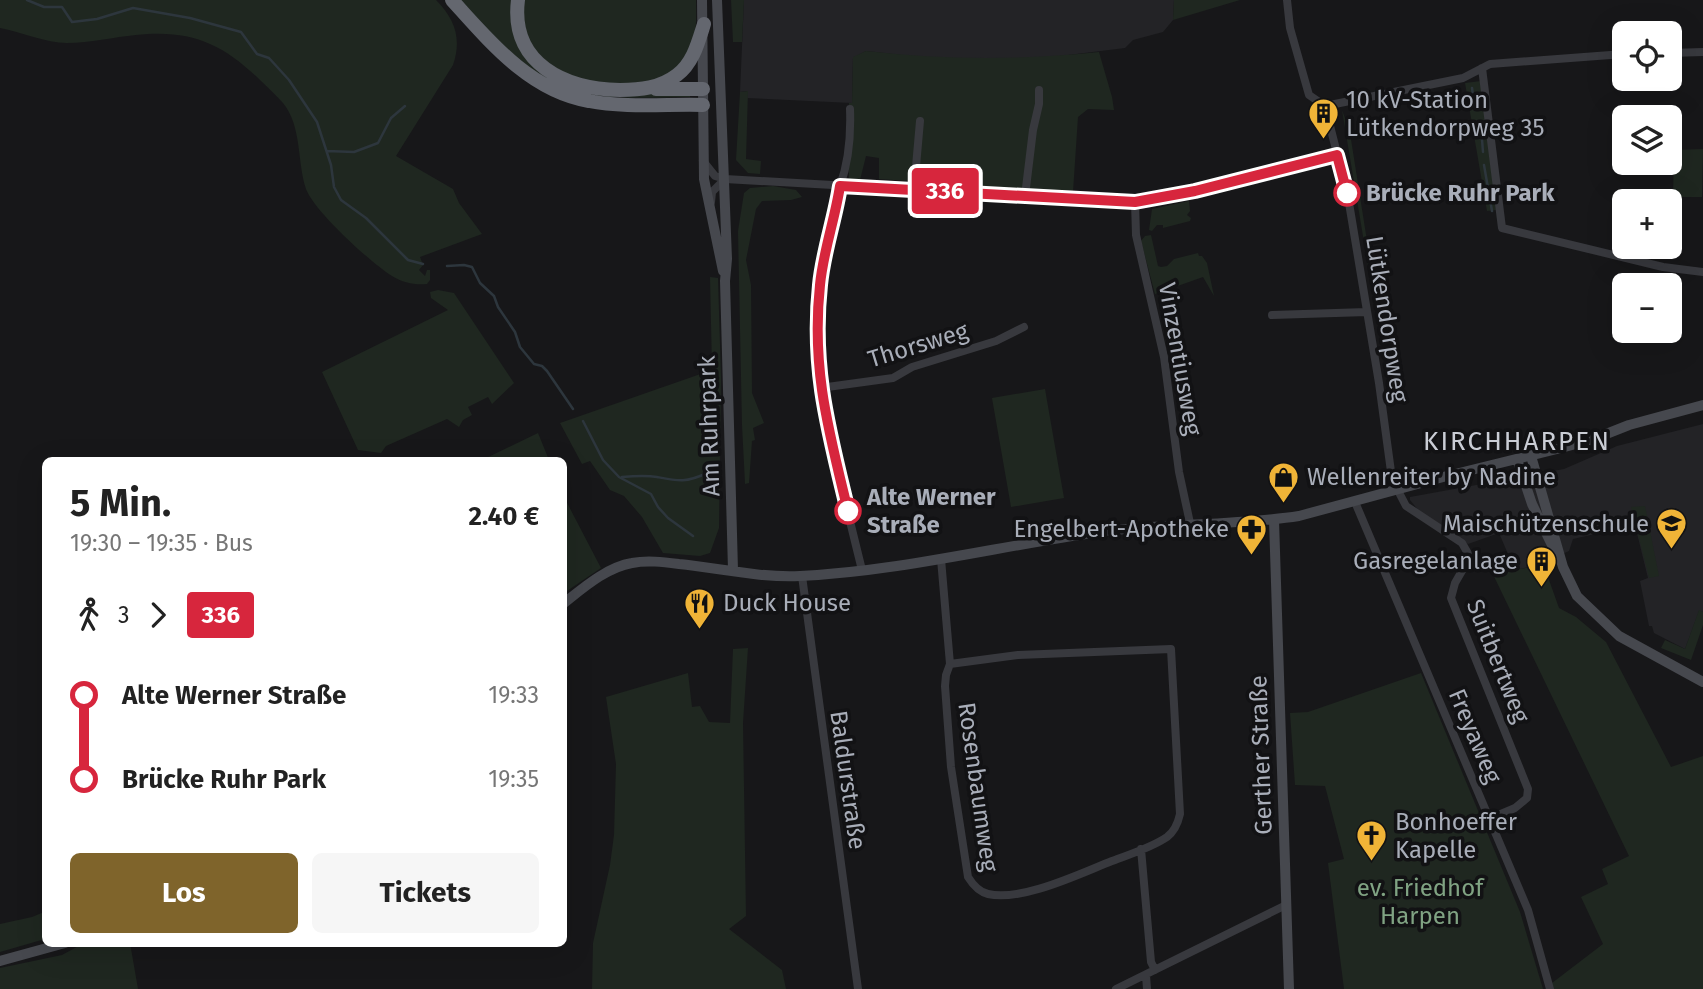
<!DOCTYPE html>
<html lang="de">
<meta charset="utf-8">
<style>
body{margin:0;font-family:"Fira Sans",sans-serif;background:#f6f6f6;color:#222;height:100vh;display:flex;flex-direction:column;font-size:26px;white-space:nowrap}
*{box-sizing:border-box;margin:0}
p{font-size:23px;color:#767676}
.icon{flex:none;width:38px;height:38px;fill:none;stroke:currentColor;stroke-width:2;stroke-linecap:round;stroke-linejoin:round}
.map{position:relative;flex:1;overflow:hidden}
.sheet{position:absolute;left:42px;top:457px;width:525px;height:490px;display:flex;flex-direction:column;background:#fff;border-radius:10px;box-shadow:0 7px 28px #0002}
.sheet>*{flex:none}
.badge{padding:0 14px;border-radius:5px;font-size:24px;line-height:46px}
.fabs{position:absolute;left:1612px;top:21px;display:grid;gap:14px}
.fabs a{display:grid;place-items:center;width:70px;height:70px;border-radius:10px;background:#fff;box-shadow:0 7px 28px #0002;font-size:35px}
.map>.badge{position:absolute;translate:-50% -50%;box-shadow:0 0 0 4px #fff}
.legs{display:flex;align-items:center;gap:10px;height:77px;padding:0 28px;font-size:23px}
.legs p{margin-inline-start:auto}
.summary{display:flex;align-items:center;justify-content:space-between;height:119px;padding:0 28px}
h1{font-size:38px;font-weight:700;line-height:52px}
.primary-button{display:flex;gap:14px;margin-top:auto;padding:14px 28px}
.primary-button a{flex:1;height:80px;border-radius:10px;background:#7f642b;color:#fff;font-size:28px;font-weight:700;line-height:80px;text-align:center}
.primary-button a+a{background:#f6f6f6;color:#222}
ul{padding:0 28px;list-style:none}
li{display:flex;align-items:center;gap:24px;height:84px;font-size:26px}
li i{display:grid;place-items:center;width:10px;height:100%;margin:0 9px;background:currentColor}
li i::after{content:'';width:18px;height:18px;margin:-9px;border:5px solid;border-radius:50%;background:#fff}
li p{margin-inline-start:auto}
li:first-child i{background:linear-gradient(#0000 50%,currentColor 0)}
li:last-child i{background:linear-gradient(currentColor 50%,#0000 0)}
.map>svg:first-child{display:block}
.built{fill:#232326}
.green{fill:#1f2720}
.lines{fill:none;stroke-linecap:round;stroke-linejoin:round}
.stream{stroke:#2d363d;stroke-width:2.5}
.street{stroke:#38393e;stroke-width:8}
.secondary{stroke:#46484e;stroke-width:10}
.highway{stroke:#64676f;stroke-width:14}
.line-1-casing{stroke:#fff;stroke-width:16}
.line-1{stroke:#d7263d;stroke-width:10}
.stop-1-dot{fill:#fff;stroke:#d7263d;stroke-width:3.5}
.labels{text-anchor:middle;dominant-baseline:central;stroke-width:7;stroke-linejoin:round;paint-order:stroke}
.poi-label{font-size:24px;fill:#a9aeb9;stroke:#121214;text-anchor:start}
.stop-label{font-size:24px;font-weight:bold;fill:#a9aeb9;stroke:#121214;text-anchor:start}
.street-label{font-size:24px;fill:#a9aeb9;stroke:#121214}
.park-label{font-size:24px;fill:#80a383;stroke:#121214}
.neighbourhood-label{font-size:26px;letter-spacing:2px;fill:#cacdd5;stroke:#121214}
</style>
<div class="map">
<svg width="1703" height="989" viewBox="0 0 1703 989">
<rect width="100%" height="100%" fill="#171719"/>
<path class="built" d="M744,0H1174L1173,20L1163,32L1133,40L1125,48L1044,58L990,59L927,58L866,51L853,58L852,103L747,98V91L740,92Z
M1703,424V612L1699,611L1685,649L1654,633L1652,626H1649L1640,581L1648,578L1635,525L1573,539L1569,551L1543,563L1520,569L1513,565L1510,553L1508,554L1499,533L1468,544L1419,511L1410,500V497L1564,469L1617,446Z"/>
<path class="green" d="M0,0H436C455,19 462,39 453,65L396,156L453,189L459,203L482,234L420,257L423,265L419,270L425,276L427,270H430V280L427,284C415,285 403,283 392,276C371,263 314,211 306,189C297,162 302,126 283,103C276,95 268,88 260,80C222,43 190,29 136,35C114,37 90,43 67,43C46,43 21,32 0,28Z
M460,0H513L512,3L545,74L690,94V97C659,97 617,100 588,94C532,83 497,39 460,0Z
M525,0H696C696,19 698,41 686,58C645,112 506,81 525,0Z
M731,0H744L742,42H733Z
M1174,0H1240L1173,20Z
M866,51C944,60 1020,60 1099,52L1112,97L1114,110L1088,109L1078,117L1073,192L879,179V158L866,156L860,180L849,179V103H852L853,57Z
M1481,81L1496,210L1487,211L1465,83Z
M748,91L746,159L761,161L760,174L748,173L736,160L740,92Z
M1342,110L1350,133L1376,298L1375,308Z
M1703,149L1702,197H1673L1674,150Z
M773,186L796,190L802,197L791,200L762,201L756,209L746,260L751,285L752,393L764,423L753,428L755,440L752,441L749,483L745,484L742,425L738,231L744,193L750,188Z
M1189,201L1190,211L1187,215L1191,218L1190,221L1163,228V225H1157L1152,231L1149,230L1152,209Z
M1151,235L1158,266L1161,267L1167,266L1174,259L1198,253L1199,256H1202L1207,263L1214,296L1203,277L1155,294L1141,241L1145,236Z
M710,277L718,278L721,378L719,528L710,553L700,556L663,553L642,517L624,496L610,490L590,461L582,464L560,423L712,370Z
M438,290L454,293L514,383L492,404L488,397L468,407L472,415L463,420L459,427L447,419L386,446L381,453L358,450L322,372L448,310L431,298L430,292Z
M1045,389L1064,498L1011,507L992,398Z
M538,433L549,460H482Z
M564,497L601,568L564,593Z
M1645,506L1659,576L1649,578L1631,507Z
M1543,563L1559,608L1576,617L1606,642L1671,767L1703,756V989H1554L1552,983L1603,944L1581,897L1608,884L1602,869L1629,856L1488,564C1508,570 1523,571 1543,563Z
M1699,610L1703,612V625L1691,660L1661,648L1665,640L1685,649Z
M748,648L743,723L746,916L729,929L782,970L786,989H592L593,943L610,865L614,835L616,764L606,697L688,673L692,707L700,706L709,722L730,723L733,649Z
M1421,673L1520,912L1543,989H1344L1328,863L1344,859L1325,786L1295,785L1290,713L1308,712Z
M44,912L45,939L0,952V924L32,917Z
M84,943H130L138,989H0V968L62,955Z"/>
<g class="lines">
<path class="stream" d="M27,0L44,7H62L72,22L97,19L133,8L190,18L241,32L257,54L269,58L289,80L317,122L331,165L334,187L341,200L366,218L408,260L423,264
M1472,88L1475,110
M1477,121L1481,127L1483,152
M327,151L354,152L378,143L391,118L405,106
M1484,165L1492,211
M447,266L464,265L472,267L480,283L494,296L498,307L515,332L520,347L534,364L542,366L547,371L573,409
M583,421L603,460L619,477L651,494L658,507L668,518L693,536
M622,477C633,476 645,475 657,477C678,481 686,483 707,473"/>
<path class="street" d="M1287,0L1290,28L1309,95L1325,106L1348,197L1379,383L1392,479L1406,506L1462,543L1470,557L1455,583L1451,598L1528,789L1527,798L1515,808L1489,819
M1670,53L1703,52
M1482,68L1502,228L1663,267L1703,272
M1325,106L1463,78L1490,64L1624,54
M850,109C851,135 849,161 840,186L820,283L817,334L820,388L825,420L862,570
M703,161L715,176L725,179L1135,202L1195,191L1337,155
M914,189L920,121
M1025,196L1033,130L1039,104V90
M711,202L712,192L725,179
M1135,202L1136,235L1164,357L1179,472L1190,523
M1272,315L1367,312
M820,388L893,378L912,367L996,341L1024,327
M1355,502L1528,910L1550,989
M941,559L950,664L946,675L945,686L951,767L968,877C973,885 979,892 988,894C1022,902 1081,873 1112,861C1130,854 1151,848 1167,837C1175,831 1178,823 1180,814L1171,649L1018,655L950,664
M802,576L858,989
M1141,849L1151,962L1155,970
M1146,975L1147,989
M1116,989L1286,905"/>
<path class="secondary" d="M702,0L704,179L723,271
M717,0L727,259L725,281L733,570
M1531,456L1563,567L1577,596L1619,636L1703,682
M1517,459L1532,504L1553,547
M1274,520L1289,989
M564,603C583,588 607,567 632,563C647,560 663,562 679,564C719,568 760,578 800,576C901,571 999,546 1099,532C1165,523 1233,526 1299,516L1447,476L1561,448L1591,440L1629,425L1703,405
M0,961L65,943"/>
<path class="highway" d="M452,0C490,42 530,91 589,101C624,108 667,104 703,105
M518,0C510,64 565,89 620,90C640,90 660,88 677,75C693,63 698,43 704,24
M656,89H703"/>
</g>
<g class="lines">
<defs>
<path id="line-1" d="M848,511C829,432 811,369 820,285C823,252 835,219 840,186L1135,202L1195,191L1337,155L1347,193"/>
</defs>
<use href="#line-1" class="line-1-casing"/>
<use href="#line-1" class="line-1"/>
</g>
<defs>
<symbol id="building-pin" viewBox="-11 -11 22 30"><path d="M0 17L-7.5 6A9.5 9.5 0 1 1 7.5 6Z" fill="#f0b437" stroke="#121214"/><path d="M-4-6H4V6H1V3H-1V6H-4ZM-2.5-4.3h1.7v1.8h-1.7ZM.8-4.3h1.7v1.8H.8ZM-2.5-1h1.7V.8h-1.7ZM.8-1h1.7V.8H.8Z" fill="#111"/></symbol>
<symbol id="shop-pin" viewBox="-11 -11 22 30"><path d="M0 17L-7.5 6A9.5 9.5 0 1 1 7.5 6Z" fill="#f0b437" stroke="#121214"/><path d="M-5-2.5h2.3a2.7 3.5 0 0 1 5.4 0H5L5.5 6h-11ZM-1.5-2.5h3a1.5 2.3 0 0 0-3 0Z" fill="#111"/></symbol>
<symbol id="school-pin" viewBox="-11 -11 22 30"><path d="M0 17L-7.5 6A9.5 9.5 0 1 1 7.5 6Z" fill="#f0b437" stroke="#121214"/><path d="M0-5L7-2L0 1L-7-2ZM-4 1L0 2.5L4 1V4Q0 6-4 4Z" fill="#111"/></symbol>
<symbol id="pharmacy-pin" viewBox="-11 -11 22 30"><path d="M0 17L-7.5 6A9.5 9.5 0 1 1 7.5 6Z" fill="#f0b437" stroke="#121214"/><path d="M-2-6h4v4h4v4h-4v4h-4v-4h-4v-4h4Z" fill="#111"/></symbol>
<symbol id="restaurant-pin" viewBox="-11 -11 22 30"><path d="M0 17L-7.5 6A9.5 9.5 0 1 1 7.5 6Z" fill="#f0b437" stroke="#121214"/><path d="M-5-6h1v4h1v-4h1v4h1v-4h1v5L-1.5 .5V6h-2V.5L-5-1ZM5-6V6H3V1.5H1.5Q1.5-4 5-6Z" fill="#111"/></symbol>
<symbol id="church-pin" viewBox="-11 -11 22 30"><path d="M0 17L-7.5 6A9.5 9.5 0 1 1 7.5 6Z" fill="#f0b437" stroke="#121214"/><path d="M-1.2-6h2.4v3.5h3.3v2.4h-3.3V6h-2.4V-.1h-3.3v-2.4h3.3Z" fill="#111"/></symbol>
</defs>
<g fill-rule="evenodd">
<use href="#building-pin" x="1306" y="96" width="35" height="47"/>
<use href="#shop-pin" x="1266" y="460" width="35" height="47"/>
<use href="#school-pin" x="1654" y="506" width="35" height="47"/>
<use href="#pharmacy-pin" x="1234" y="512" width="35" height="47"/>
<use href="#building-pin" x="1524" y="544" width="35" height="47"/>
<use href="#restaurant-pin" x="682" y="586" width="35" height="47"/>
<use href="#church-pin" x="1354" y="818" width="35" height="47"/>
</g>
<g class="stop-1-dot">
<circle cx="1347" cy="193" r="12"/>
<circle cx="848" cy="511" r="12"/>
</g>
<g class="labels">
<g class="poi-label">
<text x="1346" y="100">10 kV-Station<tspan x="1346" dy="28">Lütkendorpweg 35</tspan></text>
<text x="1307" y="477">Wellenreiter by Nadine</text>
<text x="1649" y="524" text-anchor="end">Maischützenschule</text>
<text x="1229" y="529" text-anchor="end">Engelbert-Apotheke</text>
<text x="1518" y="561" text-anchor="end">Gasregelanlage</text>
<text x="723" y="603">Duck House</text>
<text x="1395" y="822">Bonhoeffer<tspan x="1395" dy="28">Kapelle</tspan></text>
</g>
<g class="stop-label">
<text x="1366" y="193">Brücke Ruhr Park</text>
<text x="867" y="497">Alte Werner<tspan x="867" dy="28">Straße</tspan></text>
</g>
<g class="street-label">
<text transform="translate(1387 319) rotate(81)">Lütkendorpweg</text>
<text transform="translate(918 345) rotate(-17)">Thorsweg</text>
<text transform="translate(1180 359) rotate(80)">Vinzentiusweg</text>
<text transform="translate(709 426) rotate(-92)">Am Ruhrpark</text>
<text transform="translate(1498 661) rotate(68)">Suitbertweg</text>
<text transform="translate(1475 736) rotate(67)">Freyaweg</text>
<text transform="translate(1261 755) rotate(-92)">Gerther Straße</text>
<text transform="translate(848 780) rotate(82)">Baldurstraße</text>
<text transform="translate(978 787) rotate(82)">Rosenbaumweg</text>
</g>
<g class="park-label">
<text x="1420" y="888">ev. Friedhof<tspan x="1420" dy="28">Harpen</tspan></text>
</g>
<g class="neighbourhood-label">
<text x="1517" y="441">KIRCHHARPEN</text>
</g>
</g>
</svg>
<div class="fabs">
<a><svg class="icon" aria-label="locate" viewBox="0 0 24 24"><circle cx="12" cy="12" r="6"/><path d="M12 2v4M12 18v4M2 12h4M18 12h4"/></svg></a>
<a><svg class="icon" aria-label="layers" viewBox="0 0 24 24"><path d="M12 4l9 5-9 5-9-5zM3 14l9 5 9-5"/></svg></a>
<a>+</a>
<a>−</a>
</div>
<b class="badge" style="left:945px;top:191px;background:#d7263d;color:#fff">336</b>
<section class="sheet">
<div class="summary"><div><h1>5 Min.</h1><p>19:30 – 19:35 · Bus</p></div><b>2.40 €</b></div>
<div class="legs"><svg class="icon" aria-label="walk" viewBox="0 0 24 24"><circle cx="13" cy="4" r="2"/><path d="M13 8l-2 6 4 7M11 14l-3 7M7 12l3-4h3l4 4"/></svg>3<svg class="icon" aria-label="forward" viewBox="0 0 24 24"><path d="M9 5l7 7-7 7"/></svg><b class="badge" style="background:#d7263d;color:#fff">336</b></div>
<ul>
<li><i style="color:#d7263d"></i><b>Alte Werner Straße</b><p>19:33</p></li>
<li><i style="color:#d7263d"></i><b>Brücke Ruhr Park</b><p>19:35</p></li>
</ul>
<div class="primary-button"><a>Los</a><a>Tickets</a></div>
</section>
</div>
